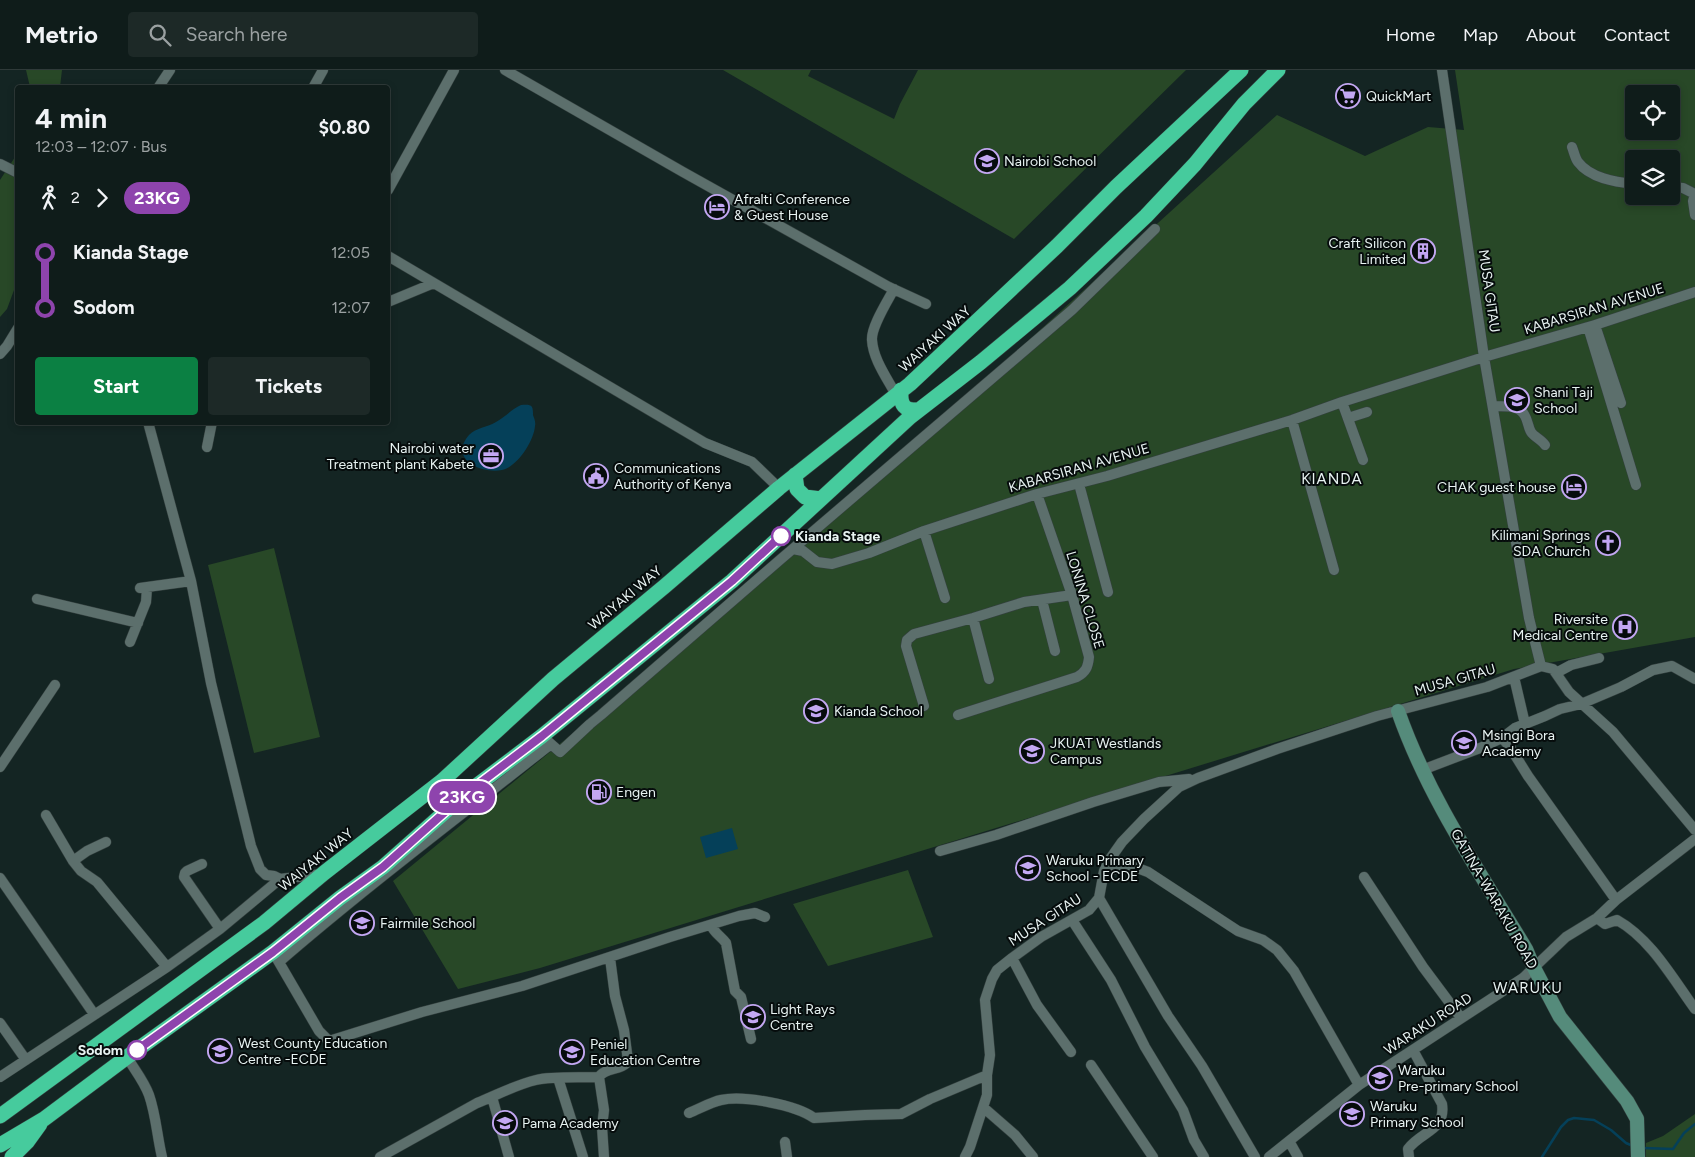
<!DOCTYPE html>
<meta charset="utf-8">
<style>
body{margin:0;font-family:Figtree,sans-serif;background:#1d2927;color:#f1f3f6;height:100vh;display:flex;flex-direction:column;font-size:19px;white-space:nowrap}
*{box-sizing:border-box;margin:0}
p{font-size:16px;color:#9ba1a2}
.icon{flex:none;width:28px;height:28px;fill:none;stroke:currentColor;stroke-width:2;stroke-linecap:round;stroke-linejoin:round}
.map{position:relative;flex:1;overflow:hidden}
.details{position:absolute;left:15px;top:15px;width:375px;height:340px;display:flex;flex-direction:column;background:#0f1c1a;border-radius:5px;box-shadow:0 2px 8px #0003,0 0 0 1px #2f3a39}
.details>*{flex:none}
.badge{padding:0 10px;border-radius:16px;font-size:18px;line-height:32px}
.tools{position:absolute;left:1625px;top:15px;display:grid;gap:10px}
.tools a{display:grid;place-items:center;width:55px;height:55px;border-radius:5px;background:#0f1c1a;box-shadow:0 2px 8px #0003,0 0 0 1px #2f3a39;font-size:25px}
.map>.badge{position:absolute;translate:-50% -50%;box-shadow:0 0 0 2px #fff}
.legs{display:flex;align-items:center;gap:8px;height:55px;padding:0 20px;font-size:16px}
.legs p{margin-inline-start:auto}
.overview{display:flex;align-items:center;justify-content:space-between;height:85px;padding:0 20px}
h1{font-size:28px;font-weight:700;line-height:38px}
.cta{display:flex;gap:10px;margin-top:auto;padding:10px 20px}
.cta a{flex:1;height:58px;border-radius:5px;background:#0b8043;color:#fff;font-size:20px;font-weight:700;line-height:58px;text-align:center}
.cta a+a{background:#1d2927;color:#f1f3f6}
ul{padding:0 20px;list-style:none}
li{display:flex;align-items:center;gap:18px;height:55px;font-size:19px}
li i{display:grid;place-items:center;width:8px;height:100%;margin:0 6px;background:currentColor}
li i::after{content:'';width:12px;height:12px;margin:-6px;border:4px solid;border-radius:50%;background:#0f1c1a}
li p{margin-inline-start:auto}
li:first-child i{background:linear-gradient(#0000 50%,currentColor 0)}
li:last-child i{background:linear-gradient(currentColor 50%,#0000 0)}
header{display:flex;align-items:center;gap:30px;box-sizing:border-box;height:70px;padding:0 25px;background:#0f1c1a;border-bottom:1px solid #2f3a39}
header strong{font-size:24px}
nav{display:flex;gap:28px;margin-inline-start:auto;font-size:18px}
.search{width:350px;height:45px;background:#1d2927;display:flex;align-items:center;gap:12px;box-sizing:border-box;padding:0 18px;border-radius:5px;color:#9ba1a2;font-size:19px}
.map>svg:first-child{display:block}
.green{fill:#284827;fill-rule:evenodd}
.water{fill:#054059}
.lines{fill:none;stroke-linecap:round;stroke-linejoin:round}
.stream{stroke:#054059;stroke-width:2.5}
.street-casing{stroke:#34403f;stroke-width:11}
.secondary-casing{stroke:#34403f;stroke-width:15}
.highway-casing{stroke:#34403f;stroke-width:16}
.street{stroke:#5c6f6c;stroke-width:10}
.secondary{stroke:#558b7b;stroke-width:14}
.highway{stroke:#46cb9d;stroke-width:15}
.line-1-casing{stroke:#fff;stroke-width:11}
.line-1{stroke:#8e44ad;stroke-width:8}
.stop-1-dot{fill:#fff;stroke:#8e44ad;stroke-width:2.5}
.labels{text-anchor:middle;dominant-baseline:central;stroke-width:4;stroke-linejoin:round;paint-order:stroke}
.poi-label{font-size:14px;fill:#e8f3f2;stroke:#060c0c;text-anchor:start}
.street-label{font-size:14px;fill:#e8f3f2;stroke:#060c0c}
.stop-label{font-size:14px;font-weight:bold;fill:#e8f3f2;stroke:#060c0c;text-anchor:start}
.neighbourhood-label{font-size:15px;letter-spacing:1px;fill:#e8f3f2;stroke:#060c0c}
</style>
<header>
<strong>Metrio</strong>
<div class="search"><svg class="icon" aria-label="search" viewBox="0 0 24 24"><circle cx="10" cy="10" r="6"/><path d="M15 15l6 6"/></svg>Search here</div>
<nav><a>Home</a><a>Map</a><a>About</a><a>Contact</a></nav>
</header>
<div class="map">
<svg width="1695" height="1087" viewBox="0 0 1695 1087">
<rect width="100%" height="100%" fill="#142523"/>
<path class="green" d="M26,0H62L60,17H30Z
M723,0H811L808,6L894,49L900,34L918,0H1186L1014,169Z
M1455,0H1695V567L1514,599L540,898L458,919L393,811L814,465L1277,45L1365,86L1428,57L1464,60ZM1634,24H1671V61H1634ZM1634,89H1671V126H1634Z
M17,84V212L7,239L0,247V110Z
M274,478L320,667L254,683L208,495Z
M908,800L933,867L828,896L793,834Z
M1695,1044V1087H1646V1073L1663,1066Z"/>
<path class="water" d="M521,335C525,335 530,334 532,337C533,339 533,343 533,345C534,348 536,352 535,356C534,371 517,397 502,400C481,404 448,389 469,365C475,358 488,357 496,352C505,347 512,339 521,335Z
M732,758L738,779L706,788L700,767Z"/>
<g class="lines">
<path class="stream" d="M1643,1078L1673,1079L1684,1063L1695,1054
M1542,1087L1561,1057L1568,1050L1574,1048L1594,1050L1611,1060L1626,1073L1633,1076"/>
<defs>
<path id="street" d="M505,0L683,102L889,217L926,234
M1442,0L1484,287L1529,548L1541,596
M158,18L170,0
M313,18L323,0
M1572,77C1574,82 1575,88 1578,92C1590,108 1615,112 1634,114
M0,94L18,103
M1671,117L1683,118L1695,124
M388,120L454,0
M1695,124L1693,131L1695,145
M388,186L705,373L752,392L779,418
M894,219C887,232 871,257 872,270C873,289 887,308 896,325
M388,232L434,213
M1595,255L1621,333
M1588,257L1636,415
M0,284L7,276L18,258
M1342,332L1363,390
M1493,336C1505,337 1519,334 1525,346C1528,351 1528,357 1531,362C1534,367 1541,369 1545,375
M1348,348L1367,342
M1292,350L1334,500
M148,352L191,511L211,613L251,776L260,799L266,805L274,806L280,809L322,804
M207,377L212,352
M1079,414L1108,522
M924,461L945,528
M793,479L803,481L817,492L832,494L869,483L924,461L1037,424L1107,406L1292,350L1342,332L1484,287L1595,255L1695,222
M140,518L191,511
M37,529L138,553
M1042,530L1055,581
M973,548L989,609
M130,572L146,532L147,518
M1541,596L1553,599L1569,622L1613,662L1695,760
M1556,603L1571,595L1599,588
M1514,607L1525,654
M924,636L906,576L907,570L914,564L973,548L1024,532L1072,525
M958,645L1077,607C1086,602 1088,597 1089,587L1072,525L1037,424
M542,666L560,682L590,654L601,645L781,489L1072,240L1155,159
M1502,668L1510,677L1528,706L1616,830
M0,697L55,615
M1422,700L1480,678L1502,668L1515,658L1545,646L1560,639L1581,634L1621,617L1653,600L1672,596L1695,609
M46,745L73,791
M106,772L87,781L73,791L81,801L97,812L167,897
M940,781L996,765L1093,732L1159,712L1189,709
M202,794L187,801L185,803L184,807L220,859
M1104,801L1132,796L1148,802L1238,861L1263,870L1277,880L1294,901L1359,1015
M1364,807L1423,897L1461,948
M0,808L94,944
M1099,828L1168,946L1202,996L1255,1087
M1597,848L1605,854L1617,850C1651,869 1673,909 1695,939
M1072,850L1111,910L1145,977L1183,1040L1194,1070L1204,1087
M711,855C714,863 721,866 726,873L735,921L741,927L751,969
M273,882L319,961L329,971L422,942L522,916L670,867L739,846L755,843L765,847
M1012,888L1037,935L1071,982
M279,892C367,816 460,746 551,674
M0,953L26,990
M127,987C134,999 144,1011 149,1025C156,1045 157,1066 162,1087
M1091,995L1153,1087
M0,1007L167,897L220,859L280,809
M558,1008L583,1087
M492,1027L509,1087
M984,1038L1015,1065L1033,1087
M689,1043C699,1039 711,1032 721,1030C744,1025 796,1035 814,1048L865,1045L901,1044L930,1029L987,1005
M1289,1071L1298,1087
M785,1072L787,1087
M380,1087L477,1033C497,1025 515,1015 536,1010C552,1006 581,1008 599,1007
M604,1087L602,1057L604,1040L599,1007C605,997 622,1001 628,991L624,960L615,926L610,888
M965,1087L970,1077L987,1025V1005L990,985L985,930L992,909L997,900L1012,888L1041,867L1089,840L1099,828L1104,801L1110,789L1122,772L1144,749L1179,717L1198,708L1277,679L1377,646L1487,617L1541,596
M1269,1087L1359,1015L1523,908L1566,867L1597,848L1616,830L1695,769
M1409,1087L1408,1079C1421,1061 1446,1061 1442,1034L1413,980"/>
<path id="secondary" d="M1398,641C1428,727 1479,801 1526,879L1533,896L1560,947L1627,1031L1637,1049L1638,1087"/>
<path id="highway" d="M901,320C900,335 904,341 919,340
M795,405L797,419L805,427L821,429
M0,1046L264,853L324,803L442,711L553,609L665,516L779,418L910,314L1057,176L1116,117L1241,0
M0,1075L44,1049L127,987L273,882L340,828L383,797L463,726L542,666L732,511L910,347L981,292L1070,218L1146,146L1195,94L1244,34L1278,0
M12,1087L27,1072L40,1054"/>
</defs>
<use href="#street" class="street-casing"/>
<use href="#secondary" class="secondary-casing"/>
<use href="#highway" class="highway-casing"/>
<use href="#street" class="street"/>
<use href="#secondary" class="secondary"/>
<use href="#highway" class="highway"/>
</g>
<g class="lines">
<defs>
<path id="line-1" d="M137,980L273,882L340,828L383,797L463,726L542,666L732,511L781,466"/>
</defs>
<use href="#line-1" class="line-1-casing"/>
<use href="#line-1" class="line-1"/>
</g>
<defs>
<symbol id="supermarket-ring" viewBox="-11 -11 22 22"><circle r="9.5" fill="#060c0c" stroke="#c3a7f2" stroke-width="1.5"/><path d="M-6-5.5h2.5l.6 2H6L4.5 2H-2.5L-4.4-4H-6ZM-1.5 3.2a1.3 1.3 0 1 0 .1 0ZM3 3.2a1.3 1.3 0 1 0 .1 0Z" fill="#c3a7f2"/></symbol>
<symbol id="school-ring" viewBox="-11 -11 22 22"><circle r="9.5" fill="#060c0c" stroke="#c3a7f2" stroke-width="1.5"/><path d="M0-5L7-2L0 1L-7-2ZM-4 1L0 2.5L4 1V4Q0 6-4 4Z" fill="#c3a7f2"/></symbol>
<symbol id="hotel-ring" viewBox="-11 -11 22 22"><circle r="9.5" fill="#060c0c" stroke="#c3a7f2" stroke-width="1.5"/><path d="M-6-4.5h1.5V1H6V5H4.5V3h-9V5H-6ZM-4 0a1.8 1.8 0 1 1 3.6 0ZM.5 0V-2.5h3Q6-2.5 6 0Z" fill="#c3a7f2"/></symbol>
<symbol id="building-ring" viewBox="-11 -11 22 22"><circle r="9.5" fill="#060c0c" stroke="#c3a7f2" stroke-width="1.5"/><path d="M-4-6H4V6H1V3H-1V6H-4ZM-2.5-4.3h1.7v1.8h-1.7ZM.8-4.3h1.7v1.8H.8ZM-2.5-1h1.7V.8h-1.7ZM.8-1h1.7V.8H.8Z" fill="#c3a7f2"/></symbol>
<symbol id="office-ring" viewBox="-11 -11 22 22"><circle r="9.5" fill="#060c0c" stroke="#c3a7f2" stroke-width="1.5"/><path d="M-6-3h4V-5.5h4V-3h4V5H-6ZM-1-4.5V-3h2v-1.5ZM-6 0V1H6V0Z" fill="#c3a7f2"/></symbol>
<symbol id="civic-ring" viewBox="-11 -11 22 22"><circle r="9.5" fill="#060c0c" stroke="#c3a7f2" stroke-width="1.5"/><path d="M-.6-6.5H3V-4.5H.6V-3L4-1V1h2V6H-6V1h2V-1L-.6-3ZM-1.2 2.5V6h2.4V2.5Z" fill="#c3a7f2"/></symbol>
<symbol id="church-ring" viewBox="-11 -11 22 22"><circle r="9.5" fill="#060c0c" stroke="#c3a7f2" stroke-width="1.5"/><path d="M-1.2-6h2.4v3.5h3.3v2.4h-3.3V6h-2.4V-.1h-3.3v-2.4h3.3Z" fill="#c3a7f2"/></symbol>
<symbol id="hospital-ring" viewBox="-11 -11 22 22"><circle r="9.5" fill="#060c0c" stroke="#c3a7f2" stroke-width="1.5"/><path d="M-5-5h3v3.5h4V-5h3V5h-3V1.5h-4V5h-3Z" fill="#c3a7f2"/></symbol>
<symbol id="university-ring" viewBox="-11 -11 22 22"><circle r="9.5" fill="#060c0c" stroke="#c3a7f2" stroke-width="1.5"/><path d="M0-5L7-2L0 1L-7-2ZM-4 1L0 2.5L4 1V4Q0 6-4 4Z" fill="#c3a7f2"/></symbol>
<symbol id="fuel-ring" viewBox="-11 -11 22 22"><circle r="9.5" fill="#060c0c" stroke="#c3a7f2" stroke-width="1.5"/><path d="M-5.5-6h7V0h2V4h1.3V-2.5L3-4.5l.8-.8L6-3V5H2.5V1h-1V6h-7ZM-4.2-4.7v3.2H.2V-4.7Z" fill="#c3a7f2"/></symbol>
</defs>
<g fill-rule="evenodd">
<use href="#supermarket-ring" x="1334" y="12" width="28" height="28"/>
<use href="#school-ring" x="973" y="77" width="28" height="28"/>
<use href="#hotel-ring" x="703" y="123" width="28" height="28"/>
<use href="#building-ring" x="1409" y="167" width="28" height="28"/>
<use href="#school-ring" x="1503" y="316" width="28" height="28"/>
<use href="#office-ring" x="477" y="372" width="28" height="28"/>
<use href="#civic-ring" x="582" y="392" width="28" height="28"/>
<use href="#hotel-ring" x="1560" y="403" width="28" height="28"/>
<use href="#church-ring" x="1594" y="459" width="28" height="28"/>
<use href="#hospital-ring" x="1611" y="543" width="28" height="28"/>
<use href="#school-ring" x="802" y="627" width="28" height="28"/>
<use href="#school-ring" x="1450" y="659" width="28" height="28"/>
<use href="#university-ring" x="1018" y="667" width="28" height="28"/>
<use href="#fuel-ring" x="585" y="708" width="28" height="28"/>
<use href="#school-ring" x="1014" y="784" width="28" height="28"/>
<use href="#school-ring" x="348" y="839" width="28" height="28"/>
<use href="#school-ring" x="739" y="933" width="28" height="28"/>
<use href="#school-ring" x="206" y="967" width="28" height="28"/>
<use href="#school-ring" x="558" y="968" width="28" height="28"/>
<use href="#school-ring" x="1366" y="994" width="28" height="28"/>
<use href="#school-ring" x="1338" y="1030" width="28" height="28"/>
<use href="#school-ring" x="491" y="1039" width="28" height="28"/>
</g>
<g class="stop-1-dot">
<circle cx="781" cy="466" r="9"/>
<circle cx="137" cy="980" r="9"/>
</g>
<g class="labels">
<g class="poi-label">
<text x="1366" y="26">QuickMart</text>
<text x="1004" y="91">Nairobi School</text>
<text x="734" y="129">Afralti Conference<tspan x="734" dy="16">&amp; Guest House</tspan></text>
<text x="1406" y="173" text-anchor="end">Craft Silicon<tspan x="1406" dy="16">Limited</tspan></text>
<text x="1534" y="322">Shani Taji<tspan x="1534" dy="16">School</tspan></text>
<text x="474" y="378" text-anchor="end">Nairobi water<tspan x="474" dy="16">Treatment plant Kabete</tspan></text>
<text x="614" y="398">Communications<tspan x="614" dy="16">Authority of Kenya</tspan></text>
<text x="1556" y="417" text-anchor="end">CHAK guest house</text>
<text x="1590" y="465" text-anchor="end">Kilimani Springs<tspan x="1590" dy="16">SDA Church</tspan></text>
<text x="1608" y="549" text-anchor="end">Riversite<tspan x="1608" dy="16">Medical Centre</tspan></text>
<text x="834" y="641">Kianda School</text>
<text x="1482" y="665">Msingi Bora<tspan x="1482" dy="16">Academy</tspan></text>
<text x="1050" y="673">JKUAT Westlands<tspan x="1050" dy="16">Campus</tspan></text>
<text x="616" y="722">Engen</text>
<text x="1046" y="790">Waruku Primary<tspan x="1046" dy="16">School - ECDE</tspan></text>
<text x="380" y="853">Fairmile School</text>
<text x="770" y="939">Light Rays<tspan x="770" dy="16">Centre</tspan></text>
<text x="238" y="973">West County Education<tspan x="238" dy="16">Centre -ECDE</tspan></text>
<text x="590" y="974">Peniel<tspan x="590" dy="16">Education Centre</tspan></text>
<text x="1398" y="1000">Waruku<tspan x="1398" dy="16">Pre-primary School</tspan></text>
<text x="1370" y="1036">Waruku<tspan x="1370" dy="16">Primary School</tspan></text>
<text x="522" y="1053">Pama Academy</text>
</g>
<g class="street-label">
<text transform="translate(1489 221) rotate(82)">MUSA GITAU</text>
<text transform="translate(1594 239) rotate(-17)">KABARSIRAN AVENUE</text>
<text transform="translate(935 269) rotate(-42)">WAIYAKI WAY</text>
<text transform="translate(1079 398) rotate(-16)">KABARSIRAN AVENUE</text>
<text transform="translate(625 528) rotate(-40)">WAIYAKI WAY</text>
<text transform="translate(1085 530) rotate(73)">LONINA CLOSE</text>
<text transform="translate(1455 610) rotate(-16)">MUSA GITAU</text>
<text transform="translate(316 790) rotate(-39)">WAIYAKI WAY</text>
<text transform="translate(1494 829) rotate(60)">GATINA-WARAKU ROAD</text>
<text transform="translate(1045 850) rotate(-33)">MUSA GITAU</text>
<text transform="translate(1428 954) rotate(-33)">WARAKU ROAD</text>
</g>
<g class="stop-label">
<text x="795" y="466">Kianda Stage</text>
<text x="123" y="980" text-anchor="end">Sodom</text>
</g>
<g class="neighbourhood-label">
<text x="1332" y="409">KIANDA</text>
<text x="1528" y="918">WARUKU</text>
</g>
</g>
</svg>
<div class="tools">
<a><svg class="icon" aria-label="locate" viewBox="0 0 24 24"><circle cx="12" cy="12" r="6"/><path d="M12 2v4M12 18v4M2 12h4M18 12h4"/></svg></a>
<a><svg class="icon" aria-label="layers" viewBox="0 0 24 24"><path d="M12 4l9 5-9 5-9-5zM3 14l9 5 9-5"/></svg></a>
</div>
<b class="badge" style="left:462px;top:727px;background:#8e44ad;color:#fff">23KG</b>
<section class="details">
<div class="overview"><div><h1>4 min</h1><p>12:03 – 12:07 · Bus</p></div><b>$0.80</b></div>
<div class="legs"><svg class="icon" aria-label="walk" viewBox="0 0 24 24"><circle cx="13" cy="4" r="2"/><path d="M13 8l-2 6 4 7M11 14l-3 7M7 12l3-4h3l4 4"/></svg>2<svg class="icon" aria-label="forward" viewBox="0 0 24 24"><path d="M9 5l7 7-7 7"/></svg><b class="badge" style="background:#8e44ad;color:#fff">23KG</b></div>
<ul>
<li><i style="color:#8e44ad"></i><b>Kianda Stage</b><p>12:05</p></li>
<li><i style="color:#8e44ad"></i><b>Sodom</b><p>12:07</p></li>
</ul>
<div class="cta"><a>Start</a><a>Tickets</a></div>
</section>
</div>
